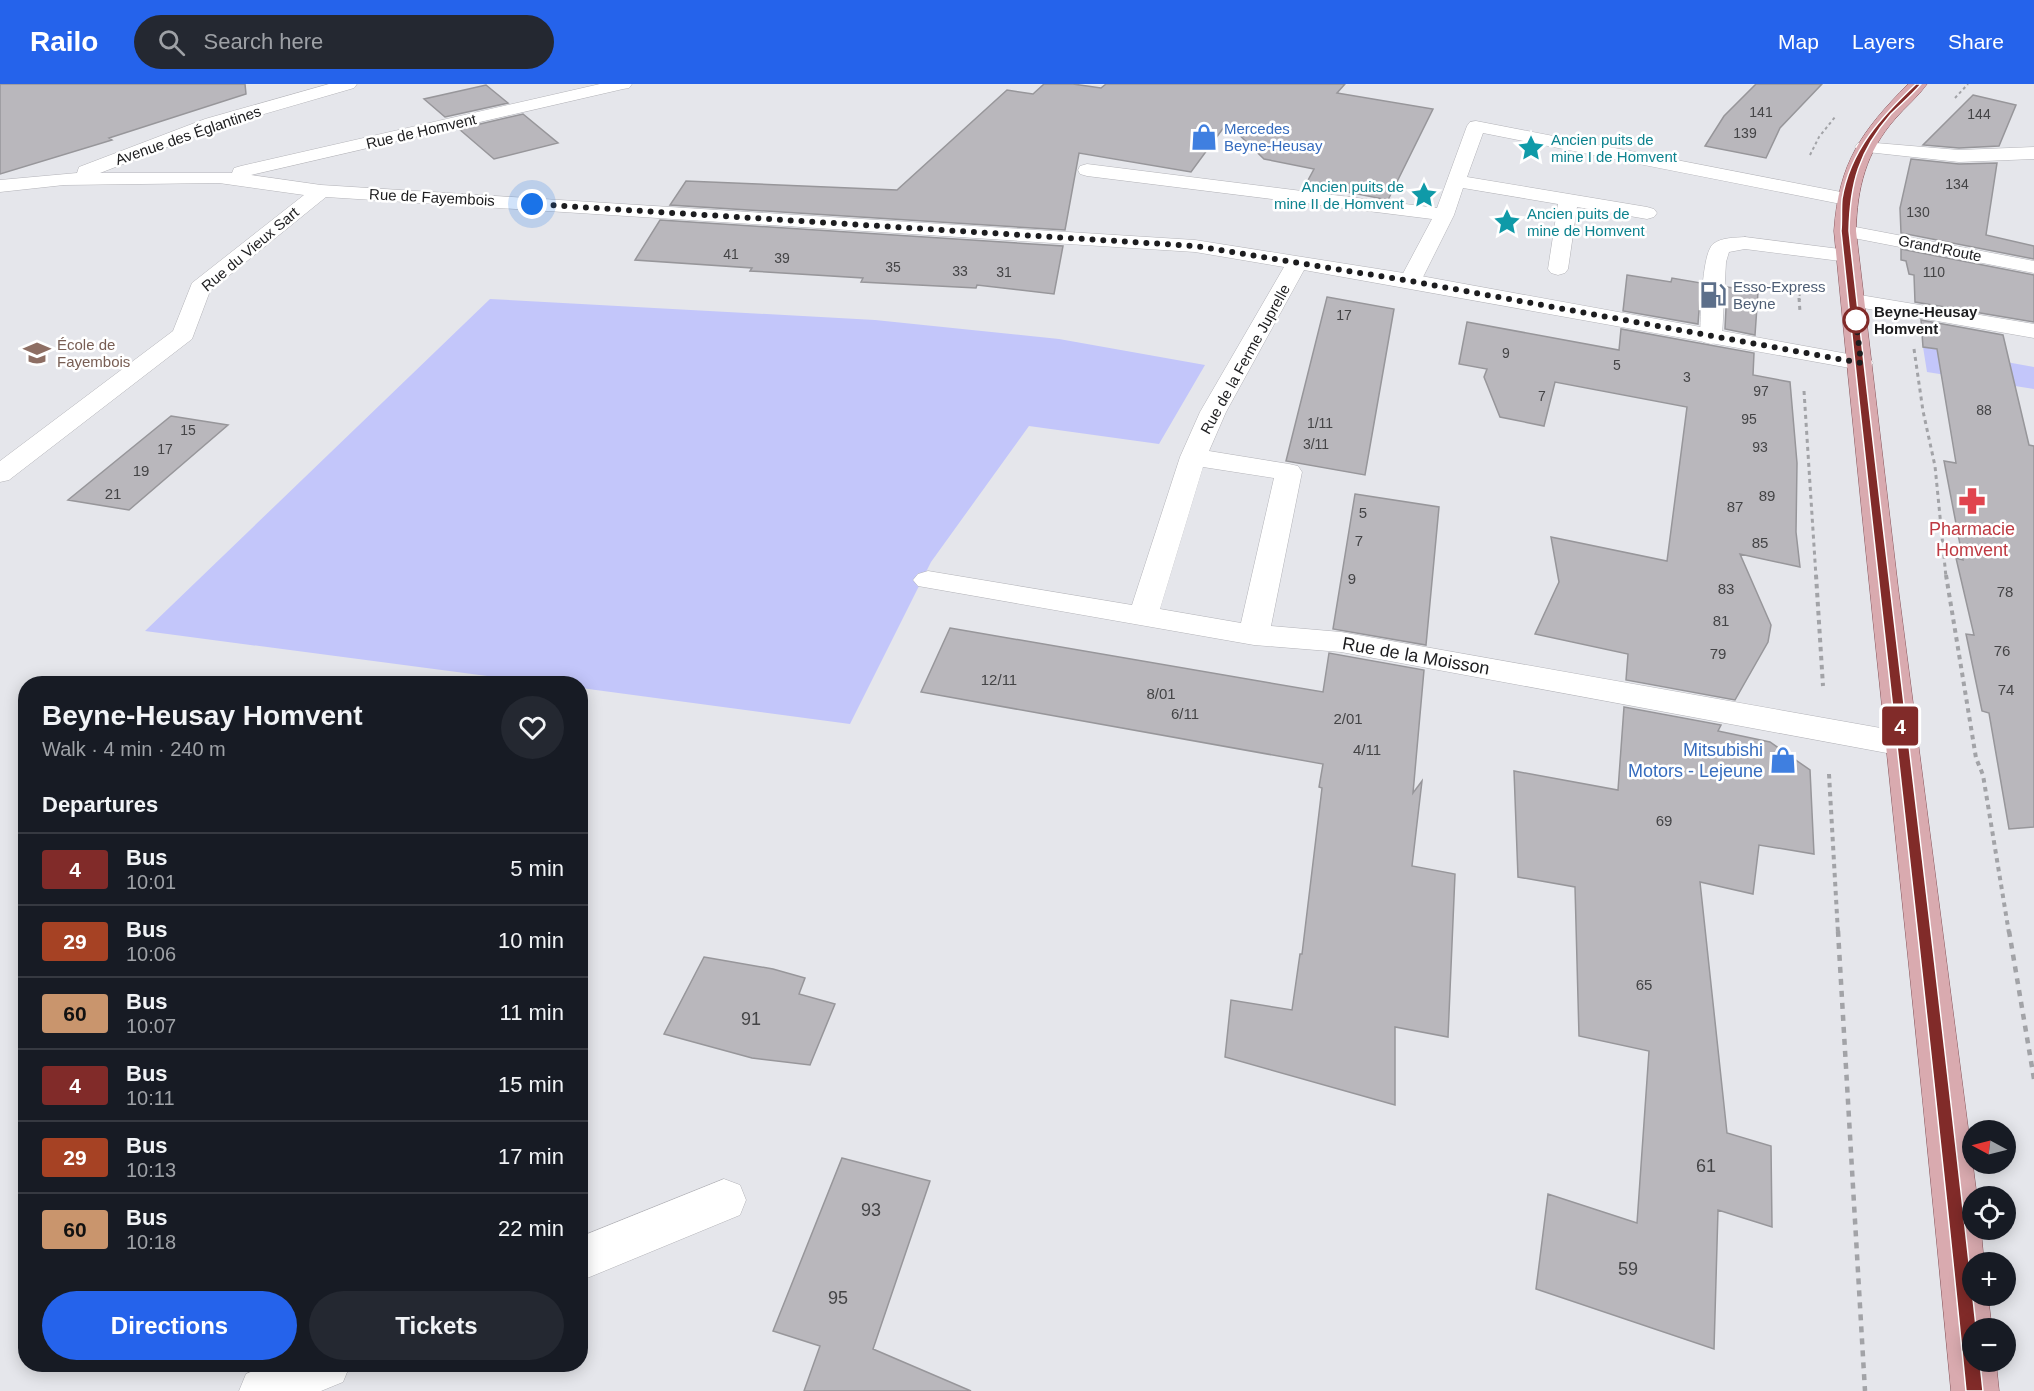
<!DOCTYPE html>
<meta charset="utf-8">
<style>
body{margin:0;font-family:Helvetica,sans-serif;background:#242831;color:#f1f3f6;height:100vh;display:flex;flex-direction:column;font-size:22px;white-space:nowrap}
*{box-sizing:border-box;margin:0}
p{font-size:20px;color:#9ea1a6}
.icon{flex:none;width:33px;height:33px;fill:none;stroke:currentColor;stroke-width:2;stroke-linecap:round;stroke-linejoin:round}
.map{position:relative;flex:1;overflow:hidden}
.sheet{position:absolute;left:18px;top:592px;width:570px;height:696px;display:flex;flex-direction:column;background:#171b24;border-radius:24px;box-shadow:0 3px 15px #0003}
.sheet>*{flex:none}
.badge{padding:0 12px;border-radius:4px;font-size:21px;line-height:39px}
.needle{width:39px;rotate:277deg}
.tools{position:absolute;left:1962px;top:1036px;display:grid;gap:12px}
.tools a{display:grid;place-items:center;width:54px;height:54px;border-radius:50%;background:#171b24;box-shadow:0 3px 15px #0003;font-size:30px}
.you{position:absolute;width:30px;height:30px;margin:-15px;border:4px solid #fff;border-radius:50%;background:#1a73e8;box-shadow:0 0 0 9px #1a73e833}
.map>.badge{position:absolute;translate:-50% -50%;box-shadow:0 0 0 3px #fff}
h2{padding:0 24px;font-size:22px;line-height:54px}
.round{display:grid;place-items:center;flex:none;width:63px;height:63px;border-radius:32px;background:#242831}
.overview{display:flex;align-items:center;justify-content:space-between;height:102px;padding:0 24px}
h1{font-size:28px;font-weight:800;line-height:45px}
.cta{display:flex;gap:12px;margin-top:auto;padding:12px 24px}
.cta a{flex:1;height:69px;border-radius:36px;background:#2563eb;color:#fff;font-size:24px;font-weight:800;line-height:69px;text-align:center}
.cta a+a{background:#242831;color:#f1f3f6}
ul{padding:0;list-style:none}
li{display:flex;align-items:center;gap:18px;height:72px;padding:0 24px;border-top:2px solid #363941}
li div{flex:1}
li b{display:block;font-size:22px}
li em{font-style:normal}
li .badge{min-width:66px;font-weight:700;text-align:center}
header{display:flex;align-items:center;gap:36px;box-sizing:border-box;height:84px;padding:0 30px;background:#2563eb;color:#fff}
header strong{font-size:28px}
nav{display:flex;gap:33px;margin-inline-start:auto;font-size:21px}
.search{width:420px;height:54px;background:#242831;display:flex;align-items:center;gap:15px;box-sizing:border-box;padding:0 21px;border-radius:33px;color:#9ea1a6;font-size:22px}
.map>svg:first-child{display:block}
.green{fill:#c3c6fa}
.building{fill:#b9b7bc;stroke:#97969a;stroke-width:1.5}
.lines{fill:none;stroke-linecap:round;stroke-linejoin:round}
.service-casing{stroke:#b3b3b8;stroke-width:1}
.minor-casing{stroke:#b3b3b8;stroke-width:1}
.primary-casing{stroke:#87545a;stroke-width:1}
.path-far3{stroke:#a2a3a7;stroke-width:2;stroke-dasharray:3 3;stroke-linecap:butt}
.path-far2{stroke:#a2a3a7;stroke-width:3;stroke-dasharray:4 4;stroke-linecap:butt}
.path-far1{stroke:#a2a3a7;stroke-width:4;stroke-dasharray:4.5 4.5;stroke-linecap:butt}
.path{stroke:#a2a3a7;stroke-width:4.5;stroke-dasharray:6 6;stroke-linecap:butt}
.service{fill:#fff;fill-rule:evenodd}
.minor{fill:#fff;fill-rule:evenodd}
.primary{fill:#d9aaaf;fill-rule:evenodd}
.line{fill:#812b29;stroke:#fff;stroke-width:1.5}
.walk{stroke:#1d1d1f;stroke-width:6;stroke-dasharray:0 10.8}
.stop-dot{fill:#fff;stroke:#812b29;stroke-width:3}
.labels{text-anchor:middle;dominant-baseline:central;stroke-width:5;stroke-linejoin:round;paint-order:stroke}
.far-number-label{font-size:14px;fill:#444446}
.far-shop-label{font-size:15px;fill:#366cbe;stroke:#fff;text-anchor:start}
.far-street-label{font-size:15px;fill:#1d1d1f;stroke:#fff}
.far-culture-label{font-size:15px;fill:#0d838f;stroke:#fff;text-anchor:start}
.far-service-label{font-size:15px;fill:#4e5e75;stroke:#fff;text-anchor:start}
.far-stop-label{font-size:15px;font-weight:bold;fill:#1d1d1f;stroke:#fff;text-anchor:start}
.far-education-label{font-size:15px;fill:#785e54;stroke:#fff;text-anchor:start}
.number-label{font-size:15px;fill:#444446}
.health-label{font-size:18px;fill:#be3a42;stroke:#fff}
.street-label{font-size:18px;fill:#1d1d1f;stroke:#fff}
.shop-label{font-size:18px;fill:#366cbe;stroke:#fff;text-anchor:end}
.near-number-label{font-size:18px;fill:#444446}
</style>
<header>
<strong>Railo</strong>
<div class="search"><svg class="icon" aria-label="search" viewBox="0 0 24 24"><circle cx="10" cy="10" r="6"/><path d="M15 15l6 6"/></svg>Search here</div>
<nav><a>Map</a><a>Layers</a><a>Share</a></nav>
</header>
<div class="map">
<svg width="2034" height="1307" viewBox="0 0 2034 1307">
<rect width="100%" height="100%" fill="#e5e6eb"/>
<path class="green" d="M490,215L875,236L1059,255L1205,281L1159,360L1029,342L931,478L850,640L581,604L580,600H547L145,547Z
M1923,263L2034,283V305L1927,288Z"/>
<path class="building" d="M0,0H245L246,10L109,54L112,56L0,90Z
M1044,0H1073L1101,4L1106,0H1345L1337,9L1433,25L1388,116L1306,100L1314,85L1264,75L1227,39L1191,88L1079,69L1065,146L670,121L686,97L897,106L1007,6L1033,10Z
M1756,0H1822L1780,44L1766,74L1705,62L1724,32Z
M486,1L508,19L445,33L424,15Z
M1973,11L2016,21L1999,62L1959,64L1923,61Z
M523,30L558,59L494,75L459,45Z
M1911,75L1959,80L1997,79L1986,151L2034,162V175L1901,149L1900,124Z
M660,136L1063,162L1054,210L977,201L976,204L861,198L863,194L750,187L752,184L635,176Z
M1901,165L2034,191V238L1915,218L1914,191L1909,190L1906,177L1901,176Z
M1627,191L1671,198L1672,194L1701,199L1698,240L1623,227Z
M1727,203L1758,208L1755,251L1725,245Z
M1327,213L1394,225L1365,391L1286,377Z
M1921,236L2003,251L2029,361L2034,362V743L2009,745L1989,629L1982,627L1966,550L1974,551L1956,474L1963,476L1944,377L1956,379L1937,265L1923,263Z
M1467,238L1619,266L1621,245L1754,269L1753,291L1790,298L1797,379L1796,448L1800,483L1740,470L1771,541L1768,558L1735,616L1626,596L1628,570L1535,550L1559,498L1551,453L1667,477L1687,323L1555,298L1544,342L1500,333L1484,293L1487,285L1459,280Z
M171,332L228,341L129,426L68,416Z
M1355,410L1439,423L1426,561L1333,545Z
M950,544L1323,608L1329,569L1424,586L1413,709L1422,697L1412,782L1455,790L1448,953L1395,943V1021L1225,973L1231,916L1292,926L1300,870H1302L1322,704L1319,703L1323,680L921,608Z
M1624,623L1721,641L1718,647L1770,658L1810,686L1814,770L1759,761L1753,810L1700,798L1727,1049L1771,1062L1772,1143L1718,1126L1714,1265L1536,1205L1548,1110L1637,1139L1649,967L1579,952L1575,803L1518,793L1514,687L1618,706Z
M704,873L773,885L805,894L799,910L835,920L810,981L752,974L664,950Z
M842,1074L930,1097L873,1265L971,1307H804L820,1262L773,1247Z"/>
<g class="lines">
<defs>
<path id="service" d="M1476,37L1846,109L1853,111L1856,115L1853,119L1846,121L1483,49L1467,93L1647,123L1654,125L1657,129L1654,133L1647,135L1577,123L1568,185L1565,189L1558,191L1551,189L1548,185L1558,120L1463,104L1454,131L1421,197L1418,202L1410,203L1402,202L1399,197L1432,135L1087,92L1080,90L1078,86L1080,82L1087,80L1437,124L1467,42L1470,38Z
M1864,58L1959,66L2034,63V75L1959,78L1858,67L1855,63L1858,59Z
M1845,141L2034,177V189L1838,151L1835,147L1838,143Z
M1745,153L1848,166L1855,168L1858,172L1855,176L1848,178L1745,165L1729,168L1726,178L1722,253L1719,258L1711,260L1703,258L1700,253C1701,235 1701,171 1713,160C1722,153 1735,154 1745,153Z
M1854,210L2034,240V254L1846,221L1843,216L1846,211Z"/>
<path id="minor" d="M329,0H357L354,4L219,43L100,89H232L234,84L241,82L600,0H632L629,4L623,5L251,91L321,101L1195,156L1410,190L1870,274L1873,279L1870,284L1861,286L1304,186L1226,328L1209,367L1289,380L1298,382L1302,388L1271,542L1341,548L1903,648L1915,652L1920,660L1915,668L1903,672L1341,568L1254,561L918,502L913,496L918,490L928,487L1132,521L1180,373L1200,328L1284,183L1195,168L326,113L210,207L192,255L9,396L0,398V377L173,247L192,199L304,111L219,99L64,101L0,108V96L77,89L79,83L205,35ZM1203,383L1274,394L1241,539L1160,525Z
M724,1095L740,1101L746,1116L740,1131L580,1197V1153Z
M267,1281H350L343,1298L321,1307H239L246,1290Z"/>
<path id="primary" d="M1908,0H1927C1918,13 1905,23 1895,35C1866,68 1857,104 1856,147L1898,503L1977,1113H1972V1146H1981L1984,1179H1972V1212H1988L1992,1245H1972V1278H1996L1999,1307H1951C1915,920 1871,534 1834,147C1839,78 1861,48 1908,0Z"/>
</defs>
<use href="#service" class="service-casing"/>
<use href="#minor" class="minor-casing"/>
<use href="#primary" class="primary-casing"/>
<path class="path-far3" d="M1955,14L1968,0
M1810,71L1819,53L1835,33
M1799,203L1800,216"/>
<path class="path-far2" d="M1799,214L1800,228
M1914,265L1923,327L1935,382L1946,493
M1804,307L1816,493"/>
<path class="path-far1" d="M1816,491L1823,602
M1946,491L1976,674L1983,691L2009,849
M1829,690L1838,849"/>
<path class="path" d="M1838,847L1865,1307
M2009,847L2034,995"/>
<use href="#service" class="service"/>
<use href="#minor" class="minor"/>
<use href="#primary" class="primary"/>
</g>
<path class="line" d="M1916,0H1921C1912,11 1901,20 1891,30C1859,67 1850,99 1849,147C1892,534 1942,920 1983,1307H1966C1928,920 1881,534 1841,147C1842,137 1841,125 1842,115C1850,66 1882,32 1916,0Z"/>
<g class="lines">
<path class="walk" d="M532,120L1195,162L1410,197L1861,279L1856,236"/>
</g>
<defs>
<symbol id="shop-bare" viewBox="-9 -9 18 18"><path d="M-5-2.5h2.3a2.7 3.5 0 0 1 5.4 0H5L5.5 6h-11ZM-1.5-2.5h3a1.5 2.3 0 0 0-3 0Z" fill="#3f7fe0" stroke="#fff" stroke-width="2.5" paint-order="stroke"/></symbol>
<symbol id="sight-bare" viewBox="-9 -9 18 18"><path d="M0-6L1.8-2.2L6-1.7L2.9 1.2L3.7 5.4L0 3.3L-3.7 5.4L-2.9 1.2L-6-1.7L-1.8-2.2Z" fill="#0f9aa8" stroke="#fff" stroke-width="2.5" paint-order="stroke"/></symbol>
<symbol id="fuel-bare" viewBox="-9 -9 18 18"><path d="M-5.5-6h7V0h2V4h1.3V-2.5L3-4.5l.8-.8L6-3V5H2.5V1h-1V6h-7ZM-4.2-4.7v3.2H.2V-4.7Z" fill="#5c6f8a" stroke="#fff" stroke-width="2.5" paint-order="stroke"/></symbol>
<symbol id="school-bare" viewBox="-9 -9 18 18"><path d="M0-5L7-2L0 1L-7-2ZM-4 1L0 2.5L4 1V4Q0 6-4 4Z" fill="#8d6e63" stroke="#fff" stroke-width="2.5" paint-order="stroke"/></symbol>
<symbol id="pharmacy-bare" viewBox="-9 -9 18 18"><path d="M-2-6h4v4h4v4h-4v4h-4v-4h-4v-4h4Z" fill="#e0444e" stroke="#fff" stroke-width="2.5" paint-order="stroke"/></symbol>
</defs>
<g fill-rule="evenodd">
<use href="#shop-bare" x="1185" y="34" width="38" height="38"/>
<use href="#sight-bare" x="1512" y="45" width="38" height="38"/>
<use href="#sight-bare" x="1405" y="92" width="38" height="38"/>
<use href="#sight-bare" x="1488" y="119" width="38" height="38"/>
<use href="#fuel-bare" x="1694" y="192" width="38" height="38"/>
<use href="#school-bare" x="18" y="250" width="38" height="38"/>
<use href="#pharmacy-bare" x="1953" y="398" width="38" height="38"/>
<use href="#shop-bare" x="1764" y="657" width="38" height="38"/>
</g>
<circle class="stop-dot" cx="1856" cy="236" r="12"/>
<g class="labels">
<g class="far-number-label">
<text x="1761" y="28">141</text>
<text x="1979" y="30">144</text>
<text x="1745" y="49">139</text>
<text x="1957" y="100">134</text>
<text x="1918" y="128">130</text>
<text x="731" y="170">41</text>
<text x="782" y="174">39</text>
<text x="893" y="183">35</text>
<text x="960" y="187">33</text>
<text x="1004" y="188">31</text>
<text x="1934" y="188">110</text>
<text x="1344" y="231">17</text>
<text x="1506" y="269">9</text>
<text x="1617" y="281">5</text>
<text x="1687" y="293">3</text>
<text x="1761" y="307">97</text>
<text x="1542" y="312">7</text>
<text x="1984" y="326">88</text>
<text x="1749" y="335">95</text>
<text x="1320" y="339">1/11</text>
<text x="188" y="346">15</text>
<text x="1316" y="360">3/11</text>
<text x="1760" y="363">93</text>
<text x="165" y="365">17</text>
</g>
<g class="far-shop-label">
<text x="1224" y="44">Mercedes<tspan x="1224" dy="17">Beyne-Heusay</tspan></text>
</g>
<g class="far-street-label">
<text transform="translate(421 47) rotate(-13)">Rue de Homvent</text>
<text transform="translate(188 51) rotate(-19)">Avenue des Églantines</text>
<text transform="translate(432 113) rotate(3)">Rue de Fayembois</text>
<text transform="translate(1940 164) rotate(11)">Grand'Route</text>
<text transform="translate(250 165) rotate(-40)">Rue du Vieux Sart</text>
<text transform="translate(1245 275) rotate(-61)">Rue de la Ferme Juprelle</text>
</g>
<g class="far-culture-label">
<text x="1551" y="55">Ancien puits de<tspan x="1551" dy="17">mine I de Homvent</tspan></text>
<text x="1404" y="102" text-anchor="end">Ancien puits de<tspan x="1404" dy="17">mine II de Homvent</tspan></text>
<text x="1527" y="129">Ancien puits de<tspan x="1527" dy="17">mine de Homvent</tspan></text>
</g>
<g class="far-service-label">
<text x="1733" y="202">Esso-Express<tspan x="1733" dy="17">Beyne</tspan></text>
</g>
<g class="far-stop-label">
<text x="1874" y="227">Beyne-Heusay<tspan x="1874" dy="17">Homvent</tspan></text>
</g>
<g class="far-education-label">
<text x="57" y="260">École de<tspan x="57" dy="17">Fayembois</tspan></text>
</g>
<g class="number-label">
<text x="141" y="386">19</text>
<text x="113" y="409">21</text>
<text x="1767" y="411">89</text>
<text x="1735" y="422">87</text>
<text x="1363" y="428">5</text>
<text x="1359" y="456">7</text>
<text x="1760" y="458">85</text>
<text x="1352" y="494">9</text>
<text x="1726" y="504">83</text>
<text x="2005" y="507">78</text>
<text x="1721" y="536">81</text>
<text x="2002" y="566">76</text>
<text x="1718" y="569">79</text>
<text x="999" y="595">12/11</text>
<text x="2006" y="605">74</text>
<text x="1161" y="609">8/01</text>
<text x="1185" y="629">6/11</text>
<text x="1348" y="634">2/01</text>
<text x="1367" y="665">4/11</text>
<text x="1664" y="736">69</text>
<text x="1644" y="900">65</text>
</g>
<g class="health-label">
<text x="1972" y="445">Pharmacie<tspan x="1972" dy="21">Homvent</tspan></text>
</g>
<g class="street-label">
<text transform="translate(1416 572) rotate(10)">Rue de la Moisson</text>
</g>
<g class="shop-label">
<text x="1763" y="666">Mitsubishi<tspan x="1763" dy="21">Motors - Lejeune</tspan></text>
</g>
<g class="near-number-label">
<text x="751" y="935">91</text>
<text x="1706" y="1082">61</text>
<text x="871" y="1126">93</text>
<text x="1628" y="1185">59</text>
<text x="838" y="1214">95</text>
</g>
</g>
</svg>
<div class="tools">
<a><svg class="needle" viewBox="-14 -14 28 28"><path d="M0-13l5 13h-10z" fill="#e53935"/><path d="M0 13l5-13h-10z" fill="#9ea1a6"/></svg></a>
<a><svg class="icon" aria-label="locate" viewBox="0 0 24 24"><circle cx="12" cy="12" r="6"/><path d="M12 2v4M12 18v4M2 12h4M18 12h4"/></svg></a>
<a>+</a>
<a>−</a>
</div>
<div class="you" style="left:532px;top:120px"></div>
<b class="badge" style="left:1900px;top:642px;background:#812b29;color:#fff">4</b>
<section class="sheet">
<div class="overview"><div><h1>Beyne-Heusay Homvent</h1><p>Walk · 4 min · 240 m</p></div><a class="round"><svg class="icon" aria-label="heart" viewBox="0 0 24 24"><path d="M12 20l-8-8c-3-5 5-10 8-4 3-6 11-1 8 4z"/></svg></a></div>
<h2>Departures</h2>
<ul>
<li><span class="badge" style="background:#812b29;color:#fff">4</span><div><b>Bus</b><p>10:01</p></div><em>5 min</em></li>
<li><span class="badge" style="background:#a64224;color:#fff">29</span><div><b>Bus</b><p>10:06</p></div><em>10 min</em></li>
<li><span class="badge" style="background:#c9956d;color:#111">60</span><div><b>Bus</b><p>10:07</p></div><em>11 min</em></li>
<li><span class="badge" style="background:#812b29;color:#fff">4</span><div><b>Bus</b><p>10:11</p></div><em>15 min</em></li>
<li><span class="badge" style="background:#a64224;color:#fff">29</span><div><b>Bus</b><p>10:13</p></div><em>17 min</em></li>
<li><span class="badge" style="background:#c9956d;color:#111">60</span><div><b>Bus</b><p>10:18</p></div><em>22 min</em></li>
</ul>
<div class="cta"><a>Directions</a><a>Tickets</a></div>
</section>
</div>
